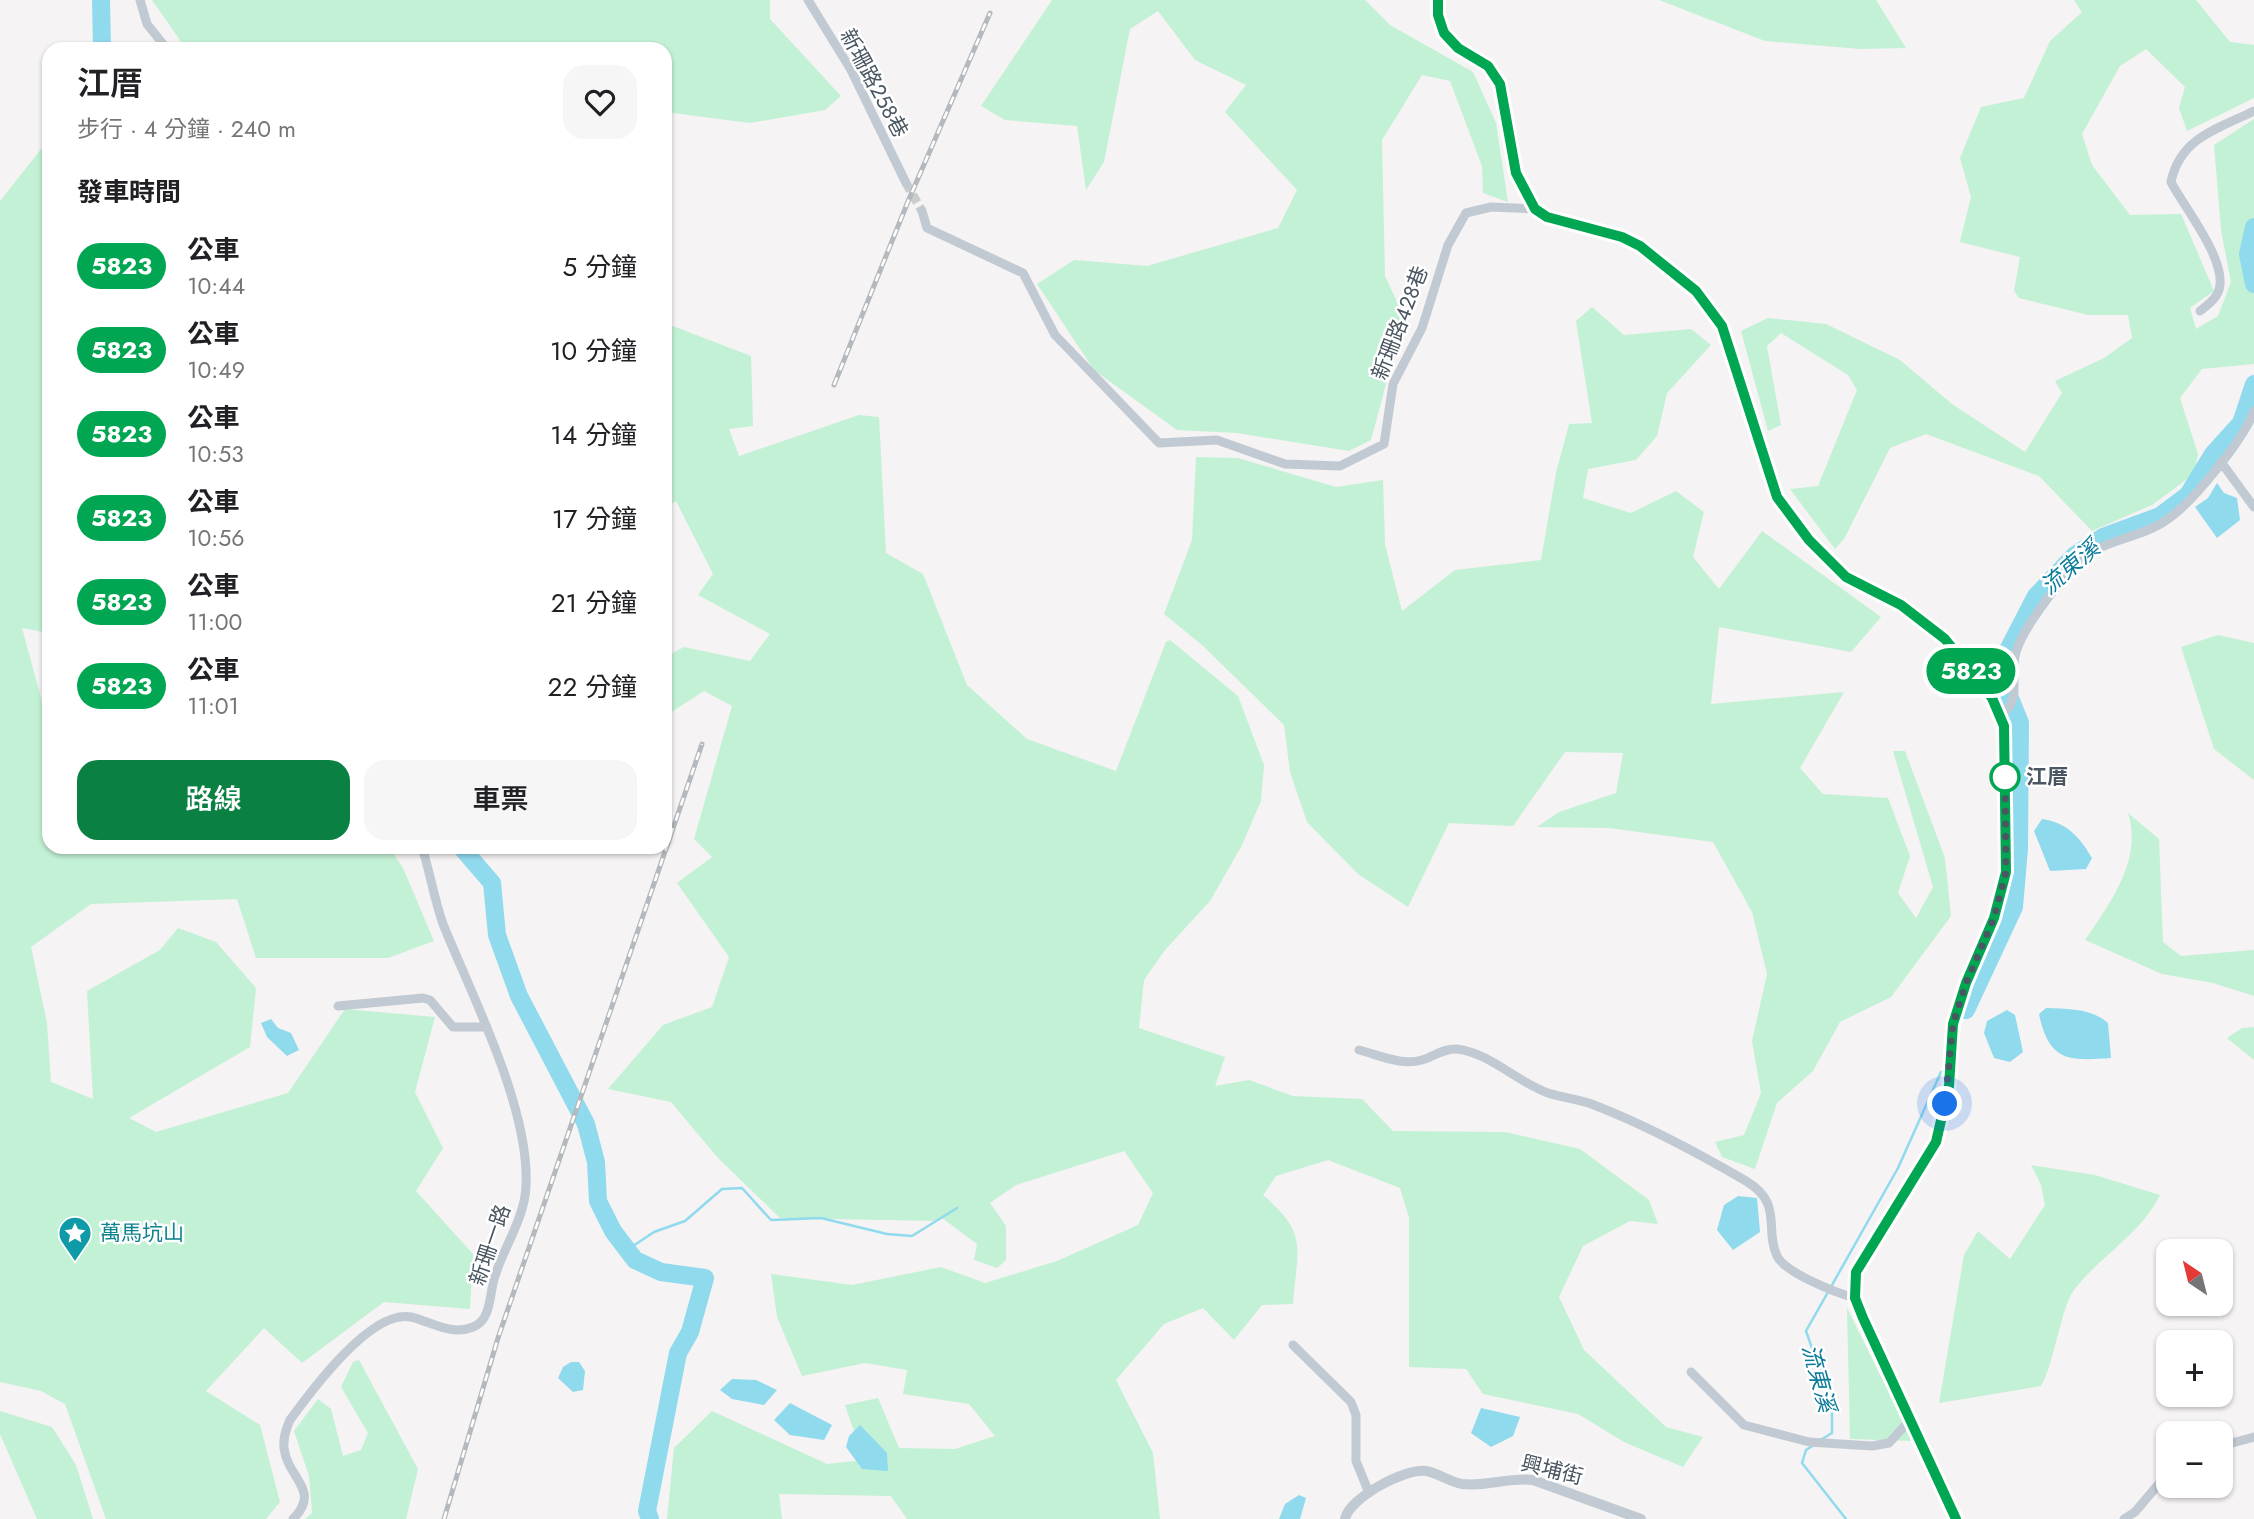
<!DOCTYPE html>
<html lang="zh-TW">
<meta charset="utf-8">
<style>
body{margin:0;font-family:Jost,"Noto Sans TC",sans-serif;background:#f6f6f6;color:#202124;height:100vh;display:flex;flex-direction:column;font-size:26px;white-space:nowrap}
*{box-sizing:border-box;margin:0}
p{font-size:23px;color:#757577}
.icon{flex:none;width:38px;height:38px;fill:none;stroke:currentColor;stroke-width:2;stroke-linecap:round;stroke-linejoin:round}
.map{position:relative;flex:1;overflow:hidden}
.drawer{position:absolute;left:42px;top:42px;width:630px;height:812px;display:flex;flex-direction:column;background:#fff;border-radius:21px;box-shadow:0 2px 5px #0004}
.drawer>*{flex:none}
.badge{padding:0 14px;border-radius:23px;font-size:24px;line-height:46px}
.needle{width:46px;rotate:325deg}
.tools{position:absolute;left:2156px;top:1239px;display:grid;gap:14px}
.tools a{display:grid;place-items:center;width:77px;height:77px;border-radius:14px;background:#fff;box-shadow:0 2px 5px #0004;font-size:35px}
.you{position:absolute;width:35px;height:35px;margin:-18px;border:5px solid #fff;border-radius:50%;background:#1a73e8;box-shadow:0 0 0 10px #1a73e833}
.map>.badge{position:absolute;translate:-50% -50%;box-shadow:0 0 0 4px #fff}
h2{padding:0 35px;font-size:26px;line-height:63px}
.round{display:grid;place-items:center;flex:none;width:74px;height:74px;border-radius:21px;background:#f6f6f6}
.head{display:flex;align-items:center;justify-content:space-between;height:119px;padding:0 35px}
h1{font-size:33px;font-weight:600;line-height:52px}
.action{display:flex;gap:14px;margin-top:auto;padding:14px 35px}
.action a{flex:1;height:80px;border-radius:21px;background:#0b8043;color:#fff;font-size:28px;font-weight:600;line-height:80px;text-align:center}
.action a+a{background:#f6f6f6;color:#202124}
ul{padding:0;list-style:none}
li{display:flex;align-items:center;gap:21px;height:84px;padding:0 35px}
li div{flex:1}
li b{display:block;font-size:26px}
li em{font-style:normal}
li .badge{min-width:77px;font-weight:700;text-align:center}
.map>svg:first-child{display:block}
.green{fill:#c3f1d5}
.water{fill:#90daee}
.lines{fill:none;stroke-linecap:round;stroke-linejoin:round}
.stream{stroke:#90daee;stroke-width:2.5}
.river{stroke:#90daee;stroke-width:18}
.minor-tunnel{stroke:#caccce;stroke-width:9;stroke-dasharray:9 4.5;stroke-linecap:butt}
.minor{stroke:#c1cad2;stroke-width:9}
.tertiary{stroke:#c1cad2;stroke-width:10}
.rail-casing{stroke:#b5b8bd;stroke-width:5}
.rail{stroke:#fff;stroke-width:2.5;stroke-dasharray:8;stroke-linecap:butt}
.line-casing{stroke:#fff;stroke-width:16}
.line{stroke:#00a651;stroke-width:10}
.walk{stroke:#4a5661;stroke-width:7;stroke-dasharray:0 12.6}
.stop-dot{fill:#fff;stroke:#00a651;stroke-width:3.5}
.labels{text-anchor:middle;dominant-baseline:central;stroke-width:5;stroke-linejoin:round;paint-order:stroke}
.street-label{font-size:21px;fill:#4a5661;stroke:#fff}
.stop-label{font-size:21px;font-weight:bold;fill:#4a5661;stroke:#fff;text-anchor:start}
.culture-label{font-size:21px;fill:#0d838f;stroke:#fff;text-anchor:start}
.water-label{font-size:23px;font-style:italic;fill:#0c7c9b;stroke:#fff}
</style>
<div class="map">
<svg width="2254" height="1519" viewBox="0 0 2254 1519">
<rect width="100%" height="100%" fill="#f5f3f3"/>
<path class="green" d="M152,0H770V19L841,96L825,110L750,123L665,112V49H186Z
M1052,0H1365L1390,25L1473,72L1496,123L1508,202L1483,193L1482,166L1450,81L1422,75L1382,140L1385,276L1404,317L1371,440L1349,451L1237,433L1177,430L1094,370L1037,284L1074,260L1147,266L1278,228L1297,190L1225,112L1246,85L1195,60L1158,11L1130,29L1104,162L1086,190L1077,126L1005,120L981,106Z
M1659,0H1876L1906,48L1860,49L1765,41Z
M2074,0H2196L2230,42L2254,45V98L2187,131L2179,108L2185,87L2146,49L2120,66L2082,134L2092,165L2130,215L2181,214L2214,291L2190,308L2196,329L2218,316L2231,282L2221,230L2214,145L2254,119V364L2202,369L2180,398L2198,454L2194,474L2152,505L2092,531L2039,476L1926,434L1890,448L1844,539L1835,549L1790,489L1818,486L1857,390L1848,375L1781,333L1767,346L1781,425L1768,431L1741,331L1768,318L1826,324L1900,360L1952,404L2025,452L2062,393L2055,381L2104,358L2132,338L2128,315H2088L2019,298L2014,291L2020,257L1960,242L1971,197L1960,158L1981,107L2024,98L2050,41L2082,12Z
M49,139V633L22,628L49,727V847H389L403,868L434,941L388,958H256L237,899L91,904L31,947L47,1023L51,1082L93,1099L87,991L160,950L178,928L216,942L256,988L250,1047L129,1118L156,1132L288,1093L345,1009L435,1017L415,1092L443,1148L416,1191L473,1254L470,1309L384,1302L302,1363L264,1328L206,1391L260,1425L280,1502L266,1519H106L65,1404L41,1391L0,1382V201Z
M1592,307L1624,335L1691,329L1711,345L1667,393L1657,436L1636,460L1588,469L1583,498L1631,513L1676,491L1704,512L1693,557L1719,589L1762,531L1881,617L1851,652L1719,627L1711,704L1844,692L1800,768L1823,794L1888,798L1910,856L1898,893L1916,918L1933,887L1893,751H1905L1945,858L1951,916L1891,997L1840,1022L1813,1071L1777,1103L1755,1169L1722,1157L1715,1142L1744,1135L1761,1093L1752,1041L1767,974L1752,912L1713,842L1609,828L1537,827L1559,812L1616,793L1623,753L1565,752L1513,826L1449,823L1408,907L1358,874L1307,822L1290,772L1284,725L1202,645L1164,614L1192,540L1196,457L1238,458L1336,487L1383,480L1385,544L1402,611L1455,570L1541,560L1556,473L1569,424L1592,423L1576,321Z
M665,323L751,356L753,426L729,429L739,456L859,415L879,417L886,553L923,574L967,685L1027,739L1116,771L1166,642L1170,640L1238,696L1264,765L1261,801L1241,847L1210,901L1165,950L1144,980L1139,1028L1225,1057L1215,1086L1249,1080L1293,1096L1362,1099L1393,1131L1505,1132L1580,1149L1649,1200L1658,1224L1630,1221L1583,1246L1559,1297L1584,1350L1666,1427L1703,1437L1683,1467L1624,1442L1578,1414L1483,1394L1466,1369L1409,1367V1218L1400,1188L1328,1160L1276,1176L1263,1195C1309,1234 1297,1248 1293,1304L1262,1305L1234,1340L1203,1308L1164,1324L1116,1380L1153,1453L1160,1519H907L891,1496L779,1494L782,1519H667L674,1448L712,1411L827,1464L864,1460L845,1405L878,1398L899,1448L955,1449L995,1436L969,1404L903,1394L907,1370L865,1363L802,1376L777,1317L771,1274L852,1285L941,1267L985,1283L1057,1261L1138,1225L1153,1193L1124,1151L1016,1185L990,1203L1006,1226V1260L997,1268L974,1260L977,1244L942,1218L937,1221L780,1218L718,1158L671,1102L608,1089L663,1025L712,1007L729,957L677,883L712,857L694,839L732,706L704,691L673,711L665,726V657L684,647L750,661L770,634L698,595L713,574L676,501L665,507Z
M2218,635L2254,643V780L2214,749L2181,647Z
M2128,813L2159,839L2163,942L2181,956L2254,950V996L2213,983L2162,974L2085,940C2110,903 2143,860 2128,813Z
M2254,1027V1060L2227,1038L2242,1028Z
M2031,1165L2095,1175L2160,1195C2141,1234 2100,1256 2074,1290C2061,1307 2055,1361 2041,1386L1939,1403L1964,1255L1978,1231L2010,1259L2045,1205L2041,1185Z
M1847,1308L1913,1441L1850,1439Z
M359,1360L418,1469L406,1519H305L312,1513L309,1476L294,1431L318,1399L331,1409L343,1456L361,1450L368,1433L341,1387L353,1362Z
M0,1411L52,1427L76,1465L93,1519H37L0,1434Z"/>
<path class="water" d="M2217,483L2224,493L2237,498L2240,520L2217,538L2195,507L2208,498Z
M2042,819C2066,822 2080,837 2092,858L2086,869L2050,871L2034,831Z
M2046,1008C2068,1009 2091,1008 2108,1023L2111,1058C2069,1061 2049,1062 2039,1014Z
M2007,1010L2015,1015L2023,1052L2010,1062L1994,1058L1984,1033L1987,1021Z
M271,1019L278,1028L291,1033L299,1050L287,1056L267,1037L261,1023Z
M1738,1196L1757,1198L1760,1232L1733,1250L1717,1230L1724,1205Z
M571,1362H579L585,1371L583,1390L573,1392L558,1378L563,1367Z
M732,1379L756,1380L777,1390L764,1405L732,1399L720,1390Z
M790,1403L832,1425L824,1440L790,1435L774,1420Z
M1481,1408L1520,1417L1513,1436L1491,1447L1471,1433Z
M860,1425L887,1453L888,1471L862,1469L846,1447L849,1436Z
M1299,1495L1306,1498L1300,1519H1279L1285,1504Z"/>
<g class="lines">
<path class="stream" d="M627,1250L654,1232L685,1221L722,1189L742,1188L771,1220L821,1218L887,1234L912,1236L957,1208
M1822,1439L1832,1433V1411L1827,1391L1806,1331L1898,1168L1941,1072
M1814,1445L1806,1450L1802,1463L1846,1519"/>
<path class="river" d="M101,0L102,49
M2254,227L2248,254L2254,284
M461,847L492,883L497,935L519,996L586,1124L596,1162L598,1201L613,1231L635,1260L661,1272L705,1278L690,1332L678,1353L647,1511L650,1519
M1966,1010L2014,907L2019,849L2020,723L2005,686L2007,652L2036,596L2075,555L2103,537L2160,516L2188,495L2213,454L2241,423L2254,384"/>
<path class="minor-tunnel" d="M906,183L922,211"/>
<path class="minor" d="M140,0L147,24L167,49
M808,0L851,70L906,183
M922,211L927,228L1023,273L1055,335L1159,443L1217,440L1285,464L1340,466L1384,444L1393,384L1422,328L1448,245L1466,213L1491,207L1535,209
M2200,311C2205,307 2212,302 2216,296C2235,269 2184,208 2171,182C2180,138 2217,129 2254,111
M2221,462L2254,507
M2002,715C2022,698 2010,679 2015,656C2020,631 2056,587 2073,567C2097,539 2139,540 2168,519C2193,502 2244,439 2254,411
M338,1006L423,998L430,1000L453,1027H487
M1359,1050C1379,1055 1401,1066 1422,1060C1433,1057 1444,1048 1457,1049C1490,1053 1517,1082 1548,1093C1563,1098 1579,1099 1594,1105C1646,1125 1698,1153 1746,1181C1784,1204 1764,1228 1777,1256C1785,1273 1837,1293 1855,1298
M1293,1345L1351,1402L1356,1415V1461L1369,1493
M1691,1372L1744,1425L1809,1442L1872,1446L1889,1443L1910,1420
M2221,1446L2254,1437
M293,1519C322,1490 287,1478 284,1448C283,1437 286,1429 290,1420C311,1391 371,1309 411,1317C432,1322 451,1336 473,1327C492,1320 489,1293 495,1276C504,1247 525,1217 526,1186C530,1108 472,996 443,924C434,898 430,873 422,847
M2124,1519L2135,1512L2168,1473"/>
<path class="tertiary" d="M1438,0V15L1444,33L1458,48L1488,66L1500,84L1516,173L1535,209L1547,217L1622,237L1640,246L1696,291L1722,326L1777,497L1809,540L1846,577L1901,605L1945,639L1992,698L2005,726L2006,872L1994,918L1966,983L1953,1024L1949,1086L1936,1142L1856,1272L1855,1298L1862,1318L1956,1519
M1345,1519C1349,1498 1405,1468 1426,1471C1438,1473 1450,1482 1462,1484C1486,1487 1509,1477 1533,1480L1641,1519"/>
<defs>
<path id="rail" d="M834,385L909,199L990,13
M444,1519L498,1338L702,744"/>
</defs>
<use href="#rail" class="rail-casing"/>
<use href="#rail" class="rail"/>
</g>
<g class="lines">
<defs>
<path id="line" d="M1438,0V15L1444,33L1458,48L1488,66L1500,84L1516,173L1535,209L1547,217L1622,237L1640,246L1696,291L1722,326L1777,497L1809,540L1846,577L1901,605L1945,639L1992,698L2004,726L2006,872L1994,918L1966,983L1953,1024L1949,1086L1936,1142L1856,1272L1855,1298L1863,1318L1956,1519"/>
</defs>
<use href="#line" class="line-casing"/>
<use href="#line" class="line"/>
<path class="walk" d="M1945,1104L1953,1024L1966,983L1994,918L2006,872L2005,772V777"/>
</g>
<defs>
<symbol id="sight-pin" viewBox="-11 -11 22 30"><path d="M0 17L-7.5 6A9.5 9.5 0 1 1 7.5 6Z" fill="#0f9aa8" stroke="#fff"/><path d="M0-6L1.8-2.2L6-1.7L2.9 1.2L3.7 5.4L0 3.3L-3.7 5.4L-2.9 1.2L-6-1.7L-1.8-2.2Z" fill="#fff"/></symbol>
</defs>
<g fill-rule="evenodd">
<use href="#sight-pin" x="56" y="1214" width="38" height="52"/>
</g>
<circle class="stop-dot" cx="2005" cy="777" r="14"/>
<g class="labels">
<g class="street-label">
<text transform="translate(874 83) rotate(62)">新珊路258巷</text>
<text transform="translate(1400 323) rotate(-69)">新珊路428巷</text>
<text transform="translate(490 1245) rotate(-71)">新珊一路</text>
<text transform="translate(1552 1470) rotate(14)">興埔街</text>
</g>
<g class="stop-label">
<text x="2026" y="777">江厝</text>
</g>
<g class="culture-label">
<text x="100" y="1233">萬馬坑山</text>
</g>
<g class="water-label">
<text transform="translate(2070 567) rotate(-41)">流東溪</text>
<text transform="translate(1819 1378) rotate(75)">流東溪</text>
</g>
</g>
</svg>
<div class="tools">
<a><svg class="needle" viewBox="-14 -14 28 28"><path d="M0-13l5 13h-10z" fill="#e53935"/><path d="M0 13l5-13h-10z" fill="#757577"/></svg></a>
<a>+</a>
<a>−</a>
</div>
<div class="you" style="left:1945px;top:1104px"></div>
<b class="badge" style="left:1971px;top:671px;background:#00a651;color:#fff">5823</b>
<section class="drawer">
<div class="head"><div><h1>江厝</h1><p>步行 · 4 分鐘 · 240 m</p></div><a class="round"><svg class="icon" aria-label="heart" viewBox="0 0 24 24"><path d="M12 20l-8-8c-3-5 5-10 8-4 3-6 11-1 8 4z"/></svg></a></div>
<h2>發車時間</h2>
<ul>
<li><span class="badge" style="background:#00a651;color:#fff">5823</span><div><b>公車</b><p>10:44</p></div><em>5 分鐘</em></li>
<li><span class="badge" style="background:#00a651;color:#fff">5823</span><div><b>公車</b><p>10:49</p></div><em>10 分鐘</em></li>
<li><span class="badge" style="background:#00a651;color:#fff">5823</span><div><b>公車</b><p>10:53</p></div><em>14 分鐘</em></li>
<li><span class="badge" style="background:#00a651;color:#fff">5823</span><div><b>公車</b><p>10:56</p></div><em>17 分鐘</em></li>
<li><span class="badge" style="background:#00a651;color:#fff">5823</span><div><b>公車</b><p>11:00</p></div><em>21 分鐘</em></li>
<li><span class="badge" style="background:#00a651;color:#fff">5823</span><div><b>公車</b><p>11:01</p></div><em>22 分鐘</em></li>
</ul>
<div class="action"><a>路線</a><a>車票</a></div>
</section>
</div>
